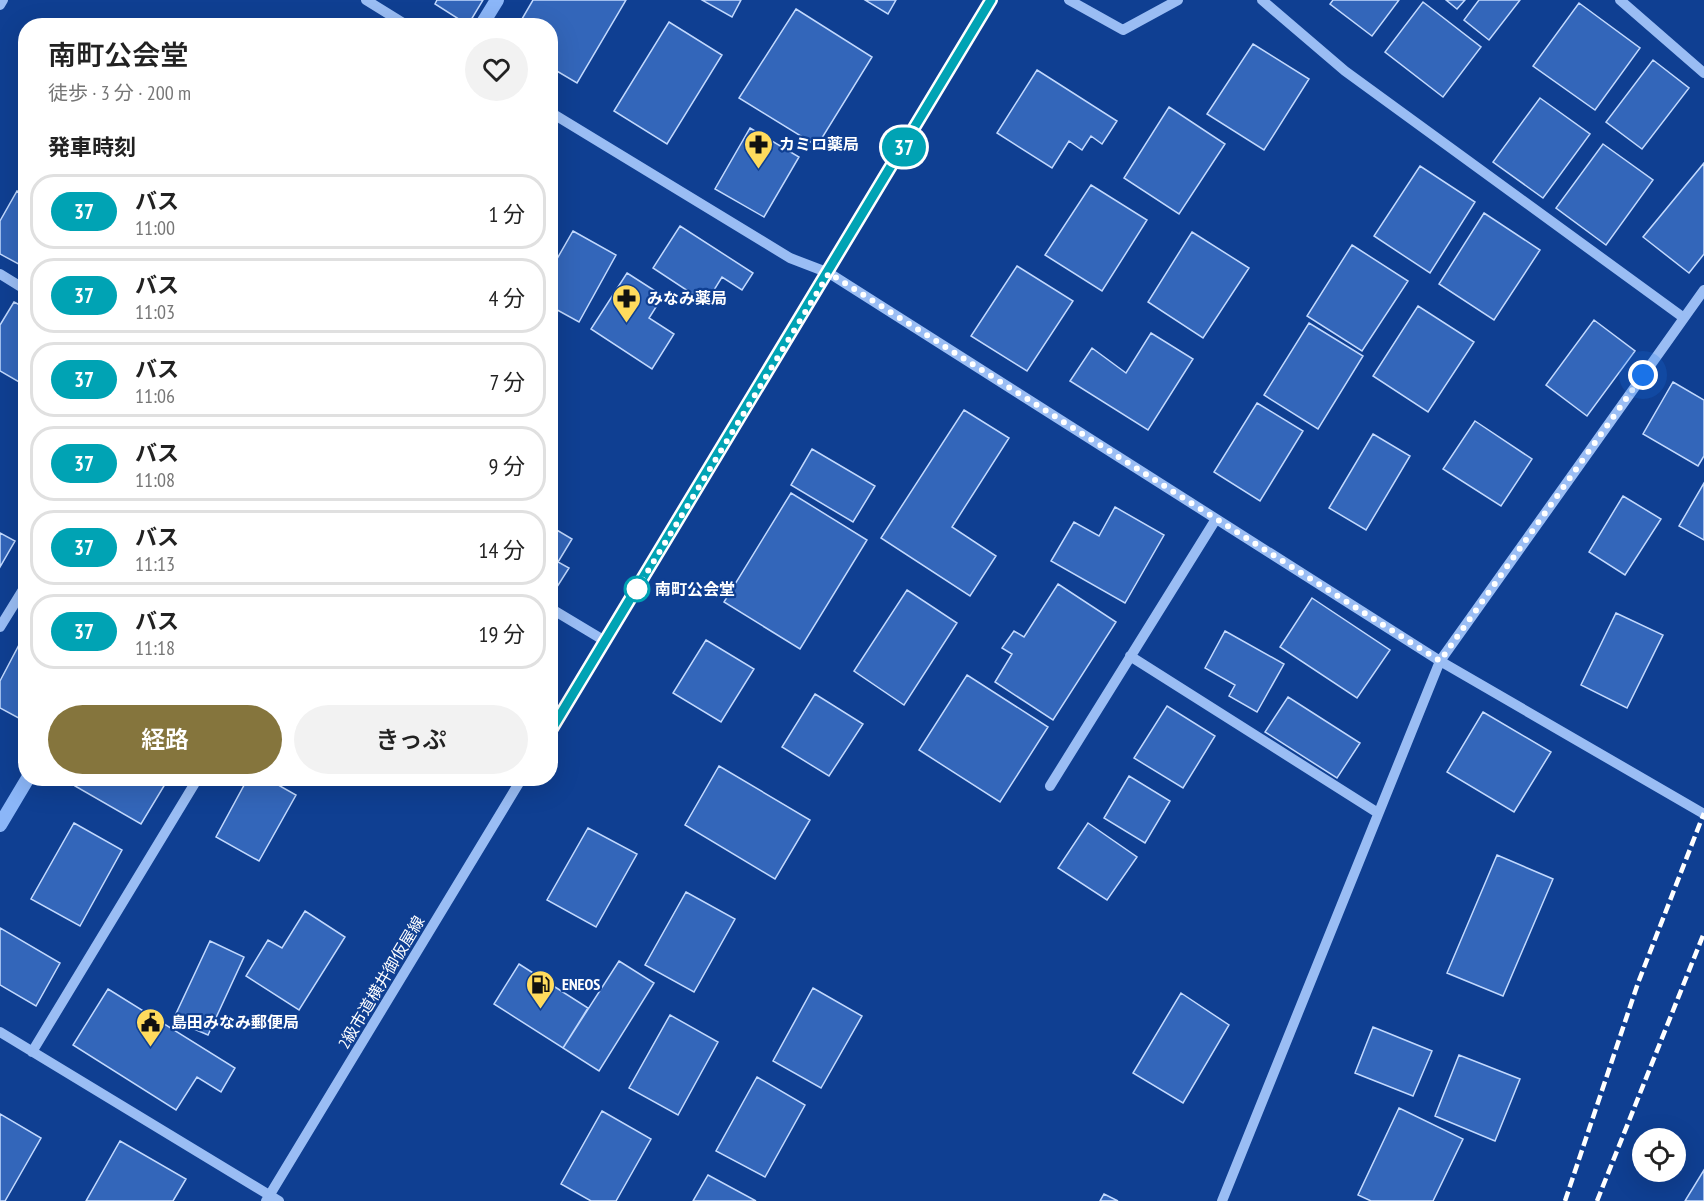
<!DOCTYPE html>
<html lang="ja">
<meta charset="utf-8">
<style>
body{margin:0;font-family:"PT Sans Narrow","Noto Sans JP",sans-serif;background:#f2f2f2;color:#222;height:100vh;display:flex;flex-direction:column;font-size:22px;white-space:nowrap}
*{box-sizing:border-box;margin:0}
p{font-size:20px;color:#767676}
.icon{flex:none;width:33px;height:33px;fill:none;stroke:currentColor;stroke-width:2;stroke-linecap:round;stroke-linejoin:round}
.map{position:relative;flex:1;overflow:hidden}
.panel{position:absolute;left:18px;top:18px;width:540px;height:768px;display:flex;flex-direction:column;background:#fff;border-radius:24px;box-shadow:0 6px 24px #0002}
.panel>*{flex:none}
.badge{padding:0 12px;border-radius:20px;font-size:21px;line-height:39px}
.buttons{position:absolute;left:1632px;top:1128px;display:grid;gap:12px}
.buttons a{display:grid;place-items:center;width:54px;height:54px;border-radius:50%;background:#fff;box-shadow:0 6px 24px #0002;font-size:30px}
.you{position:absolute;width:30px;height:30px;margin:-15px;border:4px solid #fff;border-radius:50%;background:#1a73e8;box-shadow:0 0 0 9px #1a73e833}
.map>.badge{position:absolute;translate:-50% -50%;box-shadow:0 0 0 3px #fff}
h2{padding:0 30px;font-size:22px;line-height:54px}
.round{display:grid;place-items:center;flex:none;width:63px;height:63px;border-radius:32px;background:#f2f2f2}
.overview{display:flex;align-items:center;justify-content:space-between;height:102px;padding:0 30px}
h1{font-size:28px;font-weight:600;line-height:45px}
.button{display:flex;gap:12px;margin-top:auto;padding:12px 30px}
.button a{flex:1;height:69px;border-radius:36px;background:#85753d;color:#fff;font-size:24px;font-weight:600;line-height:69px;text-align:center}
.button a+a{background:#f2f2f2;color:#222}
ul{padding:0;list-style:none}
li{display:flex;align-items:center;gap:18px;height:75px;margin:0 12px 9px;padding:0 18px;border:3px solid #e0e0e0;border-radius:24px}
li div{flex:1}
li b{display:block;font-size:22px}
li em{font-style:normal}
li .badge{min-width:66px;font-weight:700;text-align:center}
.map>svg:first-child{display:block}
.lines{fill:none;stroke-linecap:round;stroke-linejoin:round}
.stream{stroke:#8bb6f8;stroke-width:14}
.building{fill:#3366ba;stroke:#c2d9fe;stroke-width:1.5}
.minor{stroke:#9abdf4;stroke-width:10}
.rail{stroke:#fff;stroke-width:4.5;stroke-dasharray:10 4.5;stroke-linecap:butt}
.line-casing{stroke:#fff;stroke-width:14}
.line{stroke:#00a3b4;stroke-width:9}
.walk{stroke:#fff;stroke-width:6;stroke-dasharray:0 10.8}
.stop-dot{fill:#fff;stroke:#00a3b4;stroke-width:3}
.labels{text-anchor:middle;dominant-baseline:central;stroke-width:4.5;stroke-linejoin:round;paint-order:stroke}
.poi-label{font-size:16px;font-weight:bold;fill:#fff;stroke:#0f3f92;text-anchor:start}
.stop-label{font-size:16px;font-weight:bold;fill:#fff;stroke:#0f3f92;text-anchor:start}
.street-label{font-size:16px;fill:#fff;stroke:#0f3f92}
</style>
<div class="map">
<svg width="1704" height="1201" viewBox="0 0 1704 1201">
<rect width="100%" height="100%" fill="#0f3f92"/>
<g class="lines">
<path class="stream" d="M481,26L497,0
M0,825L28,778"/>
</g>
<path class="building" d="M437,0H483L468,25L435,4Z
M533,0H626L577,83L550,67V26L519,24Z
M702,0H741L732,17Z
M865,0H896L888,14Z
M1333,0H1399L1372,36L1330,4Z
M1446,0H1465L1457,9Z
M1479,0H1520L1489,40L1464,20Z
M1423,2L1481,47L1443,97L1385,52Z
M1579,3L1640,48L1595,110L1533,66Z
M796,9L872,57L817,146L739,98Z
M669,22L722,55L667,144L614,111Z
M1253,44L1309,79L1264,150L1207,114Z
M1653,60L1689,88L1642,149L1606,122Z
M1037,70L1117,121L1102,144L1091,136L1082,150L1069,141L1052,168L997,133Z
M1540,98L1590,134L1543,198L1493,162Z
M1169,107L1225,144L1179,214L1124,178Z
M750,128L799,157L764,217L715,189Z
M1603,144L1653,180L1606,245L1556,208Z
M1704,163V254L1689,273L1643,237Z
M1420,166L1475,202L1430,273L1374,236Z
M1091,185L1147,220L1102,291L1045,255Z
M17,191L26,196V268L0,254V221Z
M1484,213L1540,250L1494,320L1439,284Z
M680,226L753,273L742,290L722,277L706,303L653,268Z
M573,231L616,255L579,322L550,306V271Z
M1192,232L1249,268L1203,338L1148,302Z
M1352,245L1408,281L1362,351L1307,316Z
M1017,266L1073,301L1027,371L971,336Z
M627,273L663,296L649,318L674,334L652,369L591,329Z
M14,302L26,308V386L0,371V325Z
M1418,306L1474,342L1428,412L1373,376Z
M1594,320L1635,351L1587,416L1546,385Z
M1309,323L1363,356L1318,429L1264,395Z
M1151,333L1193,359L1148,430L1070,381L1092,348L1126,373Z
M1673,382L1704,400V456L1698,466L1643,434Z
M1257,403L1303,431L1260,501L1214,472Z
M964,410L1009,438L952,527L996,556L970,596L881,538Z
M1475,421L1532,459L1501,506L1443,469Z
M1373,434L1410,456L1366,530L1329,508Z
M812,449L875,486L853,522L791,485Z
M1704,483V540L1679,526Z
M791,493L867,540L800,649L724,602Z
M1623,496L1661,519L1625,575L1589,552Z
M1115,507L1164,535L1125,603L1051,561L1074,522L1099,536Z
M550,526L572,539L558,562L569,568L550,598Z
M0,533L15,541L0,567Z
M1058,584L1116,622L1053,720L995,682L1012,654L1002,648L1014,631L1024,637Z
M907,590L957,623L904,705L854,671Z
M1312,598L1390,650L1357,698L1280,647Z
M1616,613L1663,635L1627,708L1581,685Z
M1225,631L1284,664L1257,712L1229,696L1235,685L1205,668Z
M706,640L754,669L721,722L673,693Z
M20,643L26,646V722L0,708V681Z
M967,675L1048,727L1000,802L919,750Z
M815,694L863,724L829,776L782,747Z
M1288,697L1360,743L1337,778L1265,732Z
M1167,706L1215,736L1183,788L1134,758Z
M1483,712L1551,752L1514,812L1447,772Z
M719,766L810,820L775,879L685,825Z
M1129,776L1170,801L1145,843L1104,818Z
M80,778H163L167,781L141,824L75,786Z
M248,778H266L296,795L259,861L216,837Z
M74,823L122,850L80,926L31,899Z
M1088,823L1137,857L1107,900L1058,868Z
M588,828L637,854L596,927L547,900Z
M1497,855L1553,879L1503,996L1447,973Z
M686,892L735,919L694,992L645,965Z
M305,911L345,937L299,1010L246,976L268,940L282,948Z
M0,928L60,963L36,1006L0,985Z
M210,941L244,957L208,1035L173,1020Z
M619,961L654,983L599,1071L563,1048Z
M519,964L588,1008L563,1048L494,1004Z
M813,988L862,1016L821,1088L773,1061Z
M108,989L235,1068L221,1092L197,1077L176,1110L73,1045Z
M1181,993L1229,1025L1183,1103L1133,1073Z
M670,1015L718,1042L678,1115L629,1088Z
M1373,1027L1432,1051L1413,1096L1355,1073Z
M1459,1055L1520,1079L1495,1141L1435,1116Z
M757,1077L805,1105L765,1177L716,1151Z
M1399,1108L1463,1139L1433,1201H1371L1358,1195Z
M602,1111L651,1139L616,1201H591L561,1184Z
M0,1114L41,1138L5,1201H0Z
M120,1141L186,1179L173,1201H86Z
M1704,1170V1201H1685Z
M708,1175L756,1201H693Z
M1104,1194L1118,1201H1100Z"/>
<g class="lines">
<path class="minor" d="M366,0L408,26
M1069,0L1123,30L1178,0
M1262,0L1345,71L1684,318
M1620,0L1704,73
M0,5L3,0
M550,112L790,258L829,273L1440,661L1704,814
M0,274L26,290
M550,608L605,641
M0,627L26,585
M1130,656L1378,813
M550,732L991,0
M1050,786L1216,519
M0,1032L279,1201
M32,1052L198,778
M266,1201L522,778
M1222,1201L1440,661L1704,290"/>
<path class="rail" d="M1565,1201L1638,983L1704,813
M1597,1201L1704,933"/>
</g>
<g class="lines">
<defs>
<path id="line" d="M550,732L991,0"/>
</defs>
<use href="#line" class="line-casing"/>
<use href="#line" class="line"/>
<path class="walk" d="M637,589L829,273L1440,661L1643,375"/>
</g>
<defs>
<symbol id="pharmacy-pin" viewBox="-11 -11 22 30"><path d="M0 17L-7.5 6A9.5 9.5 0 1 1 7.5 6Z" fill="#ffdb5d" stroke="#0f3f92"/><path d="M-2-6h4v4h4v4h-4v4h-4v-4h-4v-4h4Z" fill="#111"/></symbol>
<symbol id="fuel-pin" viewBox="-11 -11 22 30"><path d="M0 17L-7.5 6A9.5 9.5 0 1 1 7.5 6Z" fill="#ffdb5d" stroke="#0f3f92"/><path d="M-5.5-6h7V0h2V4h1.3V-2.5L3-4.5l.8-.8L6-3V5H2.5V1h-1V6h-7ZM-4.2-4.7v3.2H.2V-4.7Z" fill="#111"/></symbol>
<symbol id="civic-pin" viewBox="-11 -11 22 30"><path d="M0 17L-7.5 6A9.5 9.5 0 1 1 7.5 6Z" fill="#ffdb5d" stroke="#0f3f92"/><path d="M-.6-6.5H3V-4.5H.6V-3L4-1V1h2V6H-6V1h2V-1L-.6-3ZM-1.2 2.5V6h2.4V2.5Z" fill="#111"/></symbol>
</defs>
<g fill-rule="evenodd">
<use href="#pharmacy-pin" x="742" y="128" width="33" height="45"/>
<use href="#pharmacy-pin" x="610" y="282" width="33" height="45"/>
<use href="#fuel-pin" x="524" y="968" width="33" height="45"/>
<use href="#civic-pin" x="134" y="1006" width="33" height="45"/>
</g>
<circle class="stop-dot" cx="637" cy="589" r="12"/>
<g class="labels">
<g class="poi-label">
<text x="779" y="144">カミロ薬局</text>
<text x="647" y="298">みなみ薬局</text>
<text x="562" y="984">ENEOS</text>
<text x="171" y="1022">島田みなみ郵便局</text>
</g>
<g class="stop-label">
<text x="655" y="589">南町公会堂</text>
</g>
<g class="street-label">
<text transform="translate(381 982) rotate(-59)">2級市道横井御仮屋線</text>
</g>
</g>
</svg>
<div class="buttons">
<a><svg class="icon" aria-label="locate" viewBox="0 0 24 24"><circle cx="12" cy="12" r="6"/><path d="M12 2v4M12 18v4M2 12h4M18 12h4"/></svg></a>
</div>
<div class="you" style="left:1643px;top:375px"></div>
<b class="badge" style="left:904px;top:147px;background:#00a3b4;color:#fff">37</b>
<section class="panel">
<div class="overview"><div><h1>南町公会堂</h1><p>徒歩 · 3 分 · 200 m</p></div><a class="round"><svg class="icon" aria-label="heart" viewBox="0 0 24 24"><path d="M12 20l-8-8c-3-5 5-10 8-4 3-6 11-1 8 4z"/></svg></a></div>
<h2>発車時刻</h2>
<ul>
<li><span class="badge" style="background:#00a3b4;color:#fff">37</span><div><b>バス</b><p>11:00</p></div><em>1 分</em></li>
<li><span class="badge" style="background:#00a3b4;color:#fff">37</span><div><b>バス</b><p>11:03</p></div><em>4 分</em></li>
<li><span class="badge" style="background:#00a3b4;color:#fff">37</span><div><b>バス</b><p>11:06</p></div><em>7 分</em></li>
<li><span class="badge" style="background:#00a3b4;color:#fff">37</span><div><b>バス</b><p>11:08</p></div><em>9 分</em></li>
<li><span class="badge" style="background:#00a3b4;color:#fff">37</span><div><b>バス</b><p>11:13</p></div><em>14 分</em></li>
<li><span class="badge" style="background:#00a3b4;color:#fff">37</span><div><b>バス</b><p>11:18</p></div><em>19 分</em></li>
</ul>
<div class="button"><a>経路</a><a>きっぷ</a></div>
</section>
</div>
